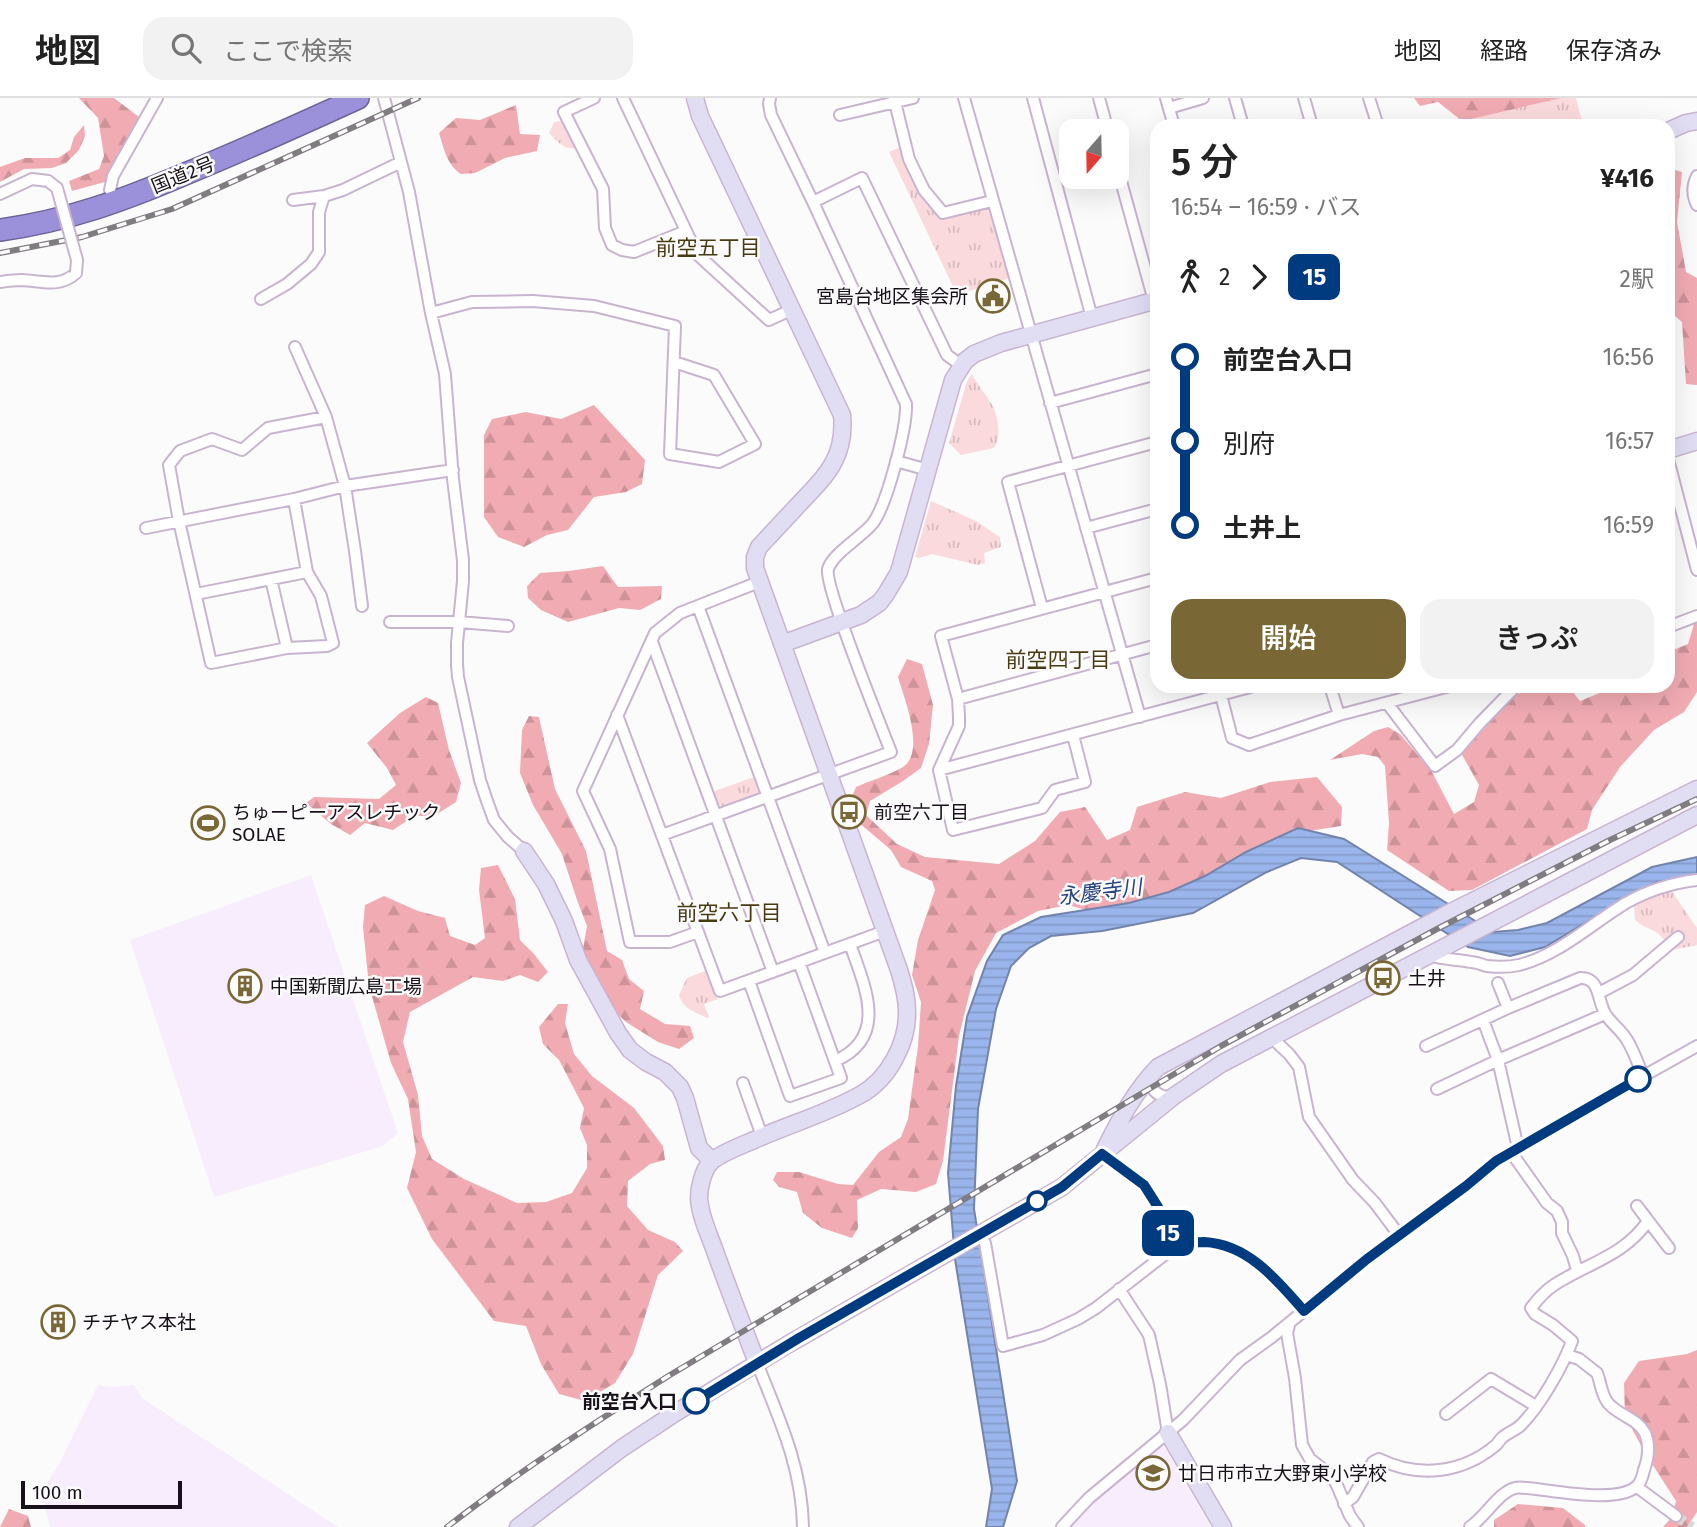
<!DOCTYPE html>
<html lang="ja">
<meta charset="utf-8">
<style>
body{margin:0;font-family:"Fira Sans","Noto Sans JP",sans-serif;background:#f2f2f2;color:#222;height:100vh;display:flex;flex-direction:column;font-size:26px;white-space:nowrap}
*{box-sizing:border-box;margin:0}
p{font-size:23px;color:#767676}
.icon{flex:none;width:38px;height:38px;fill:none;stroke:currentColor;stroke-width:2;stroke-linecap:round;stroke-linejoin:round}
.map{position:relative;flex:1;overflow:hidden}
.sheet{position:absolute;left:1150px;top:21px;width:525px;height:574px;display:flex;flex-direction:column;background:#fff;border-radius:21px;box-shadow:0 7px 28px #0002}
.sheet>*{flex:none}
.badge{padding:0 14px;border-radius:10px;font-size:24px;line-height:46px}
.needle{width:46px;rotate:200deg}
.fabs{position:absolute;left:1059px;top:21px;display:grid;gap:14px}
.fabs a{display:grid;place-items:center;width:70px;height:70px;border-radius:14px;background:#fff;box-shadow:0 7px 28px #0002;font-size:35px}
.scale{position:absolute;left:21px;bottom:18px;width:161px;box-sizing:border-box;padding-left:7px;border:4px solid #18101a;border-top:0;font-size:19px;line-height:24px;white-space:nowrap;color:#18101a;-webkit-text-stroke:5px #fbfbfb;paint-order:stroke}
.map>.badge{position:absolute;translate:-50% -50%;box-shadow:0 0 0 4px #fff}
.legs{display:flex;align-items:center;gap:10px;height:77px;padding:0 21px;font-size:23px}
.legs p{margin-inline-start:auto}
.headline{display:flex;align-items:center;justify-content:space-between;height:119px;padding:0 21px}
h1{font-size:38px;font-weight:600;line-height:52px}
.cta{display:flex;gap:14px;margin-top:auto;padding:14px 21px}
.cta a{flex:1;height:80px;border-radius:21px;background:#796836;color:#fff;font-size:28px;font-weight:600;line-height:80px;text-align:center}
.cta a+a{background:#f2f2f2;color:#222}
ul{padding:0 21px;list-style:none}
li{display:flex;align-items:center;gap:24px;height:84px;font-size:26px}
li i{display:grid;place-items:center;width:10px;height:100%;margin:0 9px;background:currentColor}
li i::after{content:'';width:18px;height:18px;margin:-9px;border:5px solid;border-radius:50%;background:#fff}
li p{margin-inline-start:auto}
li:first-child i{background:linear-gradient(#0000 50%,currentColor 0)}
li:last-child i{background:linear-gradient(currentColor 50%,#0000 0)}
header{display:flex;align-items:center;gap:42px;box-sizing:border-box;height:98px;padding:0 35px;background:#fff;border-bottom:2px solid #e0e0e0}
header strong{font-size:33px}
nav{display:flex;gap:38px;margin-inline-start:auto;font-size:24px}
.search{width:490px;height:63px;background:#f2f2f2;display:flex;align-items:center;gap:18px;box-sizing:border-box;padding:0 24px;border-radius:21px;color:#767676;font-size:26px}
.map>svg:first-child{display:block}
.built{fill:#f8edfc}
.grass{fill:url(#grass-tufts)}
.forest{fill:url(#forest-firs)}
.water{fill:url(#water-rules);stroke:#7384ac;stroke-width:2}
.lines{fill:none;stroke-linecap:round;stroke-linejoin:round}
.street-tunnel{stroke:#d9d8d9;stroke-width:10;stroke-dasharray:10 5;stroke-linecap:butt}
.street-casing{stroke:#c9b4d0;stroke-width:14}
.secondary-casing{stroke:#c9b4d0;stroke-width:19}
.highway-casing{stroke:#6d6397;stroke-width:24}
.street{stroke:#fff;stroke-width:10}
.secondary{stroke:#e1def4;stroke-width:16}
.highway{stroke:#9b90da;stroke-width:21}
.rail-casing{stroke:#807c82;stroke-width:6}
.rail{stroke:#fbfbfb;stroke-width:3.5;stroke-dasharray:10;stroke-linecap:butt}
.street-bridge-casing{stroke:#c9b4d0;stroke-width:14;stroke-linecap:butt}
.street-bridge{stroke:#fff;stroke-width:10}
.line-1-casing{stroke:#fff;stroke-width:16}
.line-1{stroke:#003b80;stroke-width:10}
.stop-1-dot{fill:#fff;stroke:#003b80;stroke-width:3.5}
.labels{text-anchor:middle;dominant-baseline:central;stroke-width:5;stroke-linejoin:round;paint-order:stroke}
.street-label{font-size:19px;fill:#18101a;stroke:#fbfbfb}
.poi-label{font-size:19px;fill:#18101a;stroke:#fbfbfb;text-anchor:start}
.stop-label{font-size:19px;font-weight:bold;fill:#18101a;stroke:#fbfbfb;text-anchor:end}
.neighbourhood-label{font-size:21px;fill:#483b12;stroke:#fbfbfb}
.water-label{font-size:21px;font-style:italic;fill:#274484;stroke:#fbfbfb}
</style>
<header>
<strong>地図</strong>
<div class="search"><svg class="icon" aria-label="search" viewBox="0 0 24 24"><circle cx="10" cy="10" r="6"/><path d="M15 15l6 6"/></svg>ここで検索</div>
<nav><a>地図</a><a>経路</a><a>保存済み</a></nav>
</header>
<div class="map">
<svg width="1697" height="1429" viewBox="0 0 1697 1429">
<defs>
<pattern id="grass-tufts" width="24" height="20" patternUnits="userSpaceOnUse" patternTransform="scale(1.75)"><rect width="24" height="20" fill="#fbdadd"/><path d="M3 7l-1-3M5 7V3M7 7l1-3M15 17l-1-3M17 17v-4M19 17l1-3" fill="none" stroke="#d6babd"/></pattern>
<pattern id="forest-firs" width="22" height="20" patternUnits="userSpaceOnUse" patternTransform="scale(1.75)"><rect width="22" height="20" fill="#f1abb3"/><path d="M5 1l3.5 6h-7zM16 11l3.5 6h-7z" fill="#ce9299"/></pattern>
<pattern id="water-rules" width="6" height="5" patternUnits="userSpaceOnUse" patternTransform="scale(1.75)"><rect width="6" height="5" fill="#9ab5eb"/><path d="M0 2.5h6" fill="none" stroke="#849bc9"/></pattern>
</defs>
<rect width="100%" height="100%" fill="#fbfbfb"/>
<path class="built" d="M311,777L398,1035L383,1048L214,1099L130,842Z
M98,1287L112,1289L134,1287L142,1300L338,1429H50L41,1395L59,1366Z
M1158,1349L1165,1350L1211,1429H1068L1094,1400Z"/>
<path class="grass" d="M1547,0H1576L1583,28H1449L1448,24Z
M562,23L575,50C563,52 557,43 549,35L554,24Z
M901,49L919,93L941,121L983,110L991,115L1009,180L957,197L889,54Z
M972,276C977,286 985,295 991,305C998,316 1002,339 994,350L961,357L949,345L967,283Z
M931,403L976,423L1000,439L1001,449L984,455L985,465L978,467L932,456L920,460L915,459Z
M757,678L761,689L758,696L723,709L716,705L712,694Z
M1671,792L1697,830V847L1672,852C1666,844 1660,835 1650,831C1643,828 1641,827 1635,822L1634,808C1645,798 1657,795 1671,792Z
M707,872L718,901L704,906L709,919L707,920C694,913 683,911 679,897L687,880Z"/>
<path class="forest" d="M79,0H114L139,19L105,84L72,93L69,83L99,71L104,58L98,20Z
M1414,0H1561L1462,23L1438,4L1420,8Z
M516,7L520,36L540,37L537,53L505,60L475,75L461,76C447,67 444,51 439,35L456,20L480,22Z
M84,27L85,38L79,52L66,65L52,70L24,71L0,84V69L25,60H58L70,52L74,39Z
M1668,70L1682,74L1677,124L1686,174L1697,180V287L1686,286L1682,224L1668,212Z
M594,307L645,362L642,386L626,394L594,399L568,432L547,437L524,449L498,439L484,419V337L492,321L526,314L561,321Z
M603,468L618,489L662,488L661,501L640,512L619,510L568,524L541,512L528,500L527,488L540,475L569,473Z
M1697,525V594L1684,614L1654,632L1620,669L1592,712L1587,731L1472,792L1449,793L1387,752L1389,725L1385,668L1378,659L1362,656L1330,662L1374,633L1388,629L1400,636L1432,674L1454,716L1474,704L1479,687L1461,655L1516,597L1533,589L1556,588L1572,593L1580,603L1607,592L1609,588H1668V554L1688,546L1694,526Z
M907,561L922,566L933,607L929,646L921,670L903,683L870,703L866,717L897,746L925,759L999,766L1035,743L1060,714L1085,709L1107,742L1130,732L1137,709L1185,694L1221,700L1270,684L1317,679L1342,709L1341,728L1302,734L1119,821L1068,807L1038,813L996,835L975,873L959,938L943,1063L936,1086L916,1094L881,1091L857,1102L858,1130L852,1140L822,1130L803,1115L797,1094L779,1089L773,1082L777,1074H799L838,1086L853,1087L879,1054L901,1039L908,1021L918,948L921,904L912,877L918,842L935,792L932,783L901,769L891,752L858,724L851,701L856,689C869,683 892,676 903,669C926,653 904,600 898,579Z
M426,599L438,605L449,652L461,685L456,704L434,718H414L393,732L365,725L350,737L331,726L306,705L314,699L379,701L396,687L387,670L367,645L400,615Z
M529,618L539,619L555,691L586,753L607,853L622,862L629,881L644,893L640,911L665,926L690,928L694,940L679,951L658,944L626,924L610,909L582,856L587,828L577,802L562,756L533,707L520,675L522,632Z
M498,767L515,801L520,842L534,856L548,874L538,884L520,877L503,883L473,879L410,914L403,944L418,997L422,1038L432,1061L464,1081L517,1105L546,1104L572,1095L587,1070V1047L580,1030L584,1010L559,962L543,946L539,929L558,906H568L565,925L574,956L592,978L634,1010L663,1048L665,1062L650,1066L628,1083L627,1108L648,1132L675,1144L683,1153L658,1177L633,1256L615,1285L585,1303L559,1296L541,1266L526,1228L494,1223L432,1141L407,1090L416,1054L408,1001L391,965L369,888L363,829L365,807L384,798L418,813L445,820L450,838L475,847L485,840L479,792L481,770Z
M1697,1252V1414L1687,1429H1663L1672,1419L1676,1403L1645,1355L1625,1318L1624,1285L1639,1263L1687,1256Z
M1518,1406L1563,1410L1585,1427V1429H1494V1422Z
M9,1411L28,1418L31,1429H0Z"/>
<path class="water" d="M1298,730L1344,741L1493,834L1518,832L1547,825L1652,769L1697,759V777L1657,784L1628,799L1545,849L1510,858L1468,849L1337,764L1301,760L1267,774L1193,815L1102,833L1051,838L1029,850L1011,868L996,911L978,1011L974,1111L1017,1383L1003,1429H986L992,1391L955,1161L948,1075L956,988L967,919L987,863L1003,837L1041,819L1129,805L1169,794L1205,778L1246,754Z"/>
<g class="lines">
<path class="street-tunnel" d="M1676,1418L1692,1429"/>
<defs>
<path id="street" d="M384,0L409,94L431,215L445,276L453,381L463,462V483L457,545V566L458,579L480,682L487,703L494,722L508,739L524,753
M594,0L564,14L603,91L605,130L612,147L622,152L634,154L686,133
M623,0L697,156L769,222L791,212
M894,0L909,61L924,92L943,115L992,103
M964,0L1140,619
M1033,0L1092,220
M1099,0L1108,33
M1166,0L1174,28
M1235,0L1243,28
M1304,0L1312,28
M1369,0L1378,28
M1169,10L1203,0
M840,17L913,0
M1116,65L1154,203
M1697,78C1692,88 1692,97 1697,107
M110,92L113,78L157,0
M0,96L32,81L48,83
M293,102L324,98L343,92L401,64
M813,104L862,80L947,257L962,268
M0,184C7,183 15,182 22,182C42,183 60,190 76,175
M261,201L287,186L311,166L319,154V114L324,98
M431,215L472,204L533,203L594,208L675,228L670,356L719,364L755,346L714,277L674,264
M295,249L326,319L345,388L355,453L362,508
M1050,305L1157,276
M1668,361L1697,472
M896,363L928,372
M294,401L307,474L321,498L333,545L327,548L287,550L211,565L179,423L169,367L180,353L212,341L242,352L268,330L326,319
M146,430L294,401L345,388L453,372
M1086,430L1157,411
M271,481L287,550
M196,496L307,474
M698,508L825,855
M1042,510L1008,384L1157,344
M390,524H459L508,528
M1668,529L1697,518
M652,544L773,874
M1330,588L1339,617
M1221,597L1232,640L1249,647L1339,617L1450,588
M958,601L1157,547
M1387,605L1435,668L1457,652L1479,626L1516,588
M617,617L720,893L885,833
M1073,637L1085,684L1055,692L1042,710L953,732L939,672L959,628V618L958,601L941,538L1157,480
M939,672L1254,588
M662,737L891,654C881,628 824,488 828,471C833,455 862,439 873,425C887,406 907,330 906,306L813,104L771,17L769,6L770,0
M698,834L670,844H630L610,751L583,693L655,535L680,515L759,484
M1429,857C1443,862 1457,861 1471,864C1477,864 1482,867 1487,868C1496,869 1510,869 1519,867C1559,857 1591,826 1626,805C1649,792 1671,785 1697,782
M749,883L790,998L841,980L799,864
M1498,885L1508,910
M1599,895L1633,877L1678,839
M1483,922L1498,962L1518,1050
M1271,939L1289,956L1299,969L1309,1019L1353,1082L1375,1105L1399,1137
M1426,948L1508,910L1580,880C1601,879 1597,904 1606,917C1612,926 1622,933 1627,942C1634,953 1638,966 1643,978
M835,963C890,939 864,887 850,846
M1152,977C1148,992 1159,1001 1174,998
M743,985L762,1038
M1437,991L1498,962L1605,916
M1511,1054L1547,1105L1557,1113L1562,1124V1135L1573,1158L1576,1169
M1103,1056L1144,1087L1158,1109L1173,1151
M1637,1108L1669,1150
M985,1145L1003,1248L1043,1237L1078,1221L1096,1210L1168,1154C1222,1120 1271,1175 1304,1213
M1119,1191L1149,1237L1160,1286L1168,1335
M1290,1224L1287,1235L1295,1280L1302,1347L1310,1361L1329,1376L1336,1385L1350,1418L1358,1429
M757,1265C779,1320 802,1369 803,1429
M1446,1316L1491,1281L1536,1308
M1637,1389L1676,1418
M1344,1406L1353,1399L1373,1364L1379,1361C1418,1380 1462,1376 1496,1347C1499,1344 1500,1341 1503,1339C1509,1334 1516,1332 1521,1327C1540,1308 1563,1268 1572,1243L1553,1227L1535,1216L1531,1210C1537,1202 1545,1193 1554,1187C1588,1165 1624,1158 1648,1123
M1062,1429L1089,1400L1183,1322L1240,1262L1272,1239L1367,1161L1466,1088L1496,1064L1567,1021L1697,948
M1470,1429C1485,1419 1499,1394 1515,1390C1519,1389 1523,1390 1527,1390C1552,1392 1620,1407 1638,1387C1641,1383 1643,1377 1644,1372C1648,1361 1650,1347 1645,1335C1637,1320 1619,1318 1608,1305C1601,1296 1601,1285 1597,1275L1579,1261L1567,1257"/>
<path id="secondary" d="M695,0L700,18L842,317C846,358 827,377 801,404C787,419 773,434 759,449L755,459V470L899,872C903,885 907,898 907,913C908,945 888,982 860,997C826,1016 787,1027 752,1043C742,1047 717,1057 710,1065C703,1073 699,1089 699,1100C700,1119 710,1138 716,1156C729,1192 743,1228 757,1265
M1668,33L1686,25L1697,23
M1668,352L1697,343
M782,546L861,517L879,505L886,496L899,474L953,282L965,263L974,256L1001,245L1157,202
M524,753L546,786L564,823L578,862L618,935L630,952L646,964L665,974L680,989L685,1000L699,1050L712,1063
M1105,1051C1120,1021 1135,993 1158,969L1447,816L1697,691
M1168,1335L1223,1429
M518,1429L622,1350L672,1317L787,1247L1062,1089L1174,998L1221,966L1697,717"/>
<path id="highway" d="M0,132C67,123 124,102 185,76C244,52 301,26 358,0"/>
</defs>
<use href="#street" class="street-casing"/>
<use href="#secondary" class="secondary-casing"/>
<use href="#highway" class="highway-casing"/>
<use href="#street" class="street"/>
<use href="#secondary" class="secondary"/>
<use href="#highway" class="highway"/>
<defs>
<path id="rail" d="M0,155L82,139L172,111L418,0
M447,1429C518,1374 594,1325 670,1277L1221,948L1437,831L1610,742L1697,701"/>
</defs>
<use href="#rail" class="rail-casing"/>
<use href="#rail" class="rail"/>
<defs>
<path id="street-bridge" d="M48,83L57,90L77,162L76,175"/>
</defs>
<use href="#street-bridge" class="street-bridge-casing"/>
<use href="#street-bridge" class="street-bridge"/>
</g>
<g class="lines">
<defs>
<path id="line-1" d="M696,1303L799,1240L1062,1089L1102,1056L1144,1087L1158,1109L1173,1151C1182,1145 1193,1144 1204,1144C1248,1146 1277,1182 1304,1213L1367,1161L1466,1088L1496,1063L1638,981"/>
</defs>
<use href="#line-1" class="line-1-casing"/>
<use href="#line-1" class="line-1"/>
</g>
<defs>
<symbol id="civic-ring" viewBox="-11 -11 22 22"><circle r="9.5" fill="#fbfbfb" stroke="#796836" stroke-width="1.5"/><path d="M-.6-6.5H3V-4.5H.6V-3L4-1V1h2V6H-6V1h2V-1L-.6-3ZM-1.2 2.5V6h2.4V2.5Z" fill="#796836"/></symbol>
<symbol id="bus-ring" viewBox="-11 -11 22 22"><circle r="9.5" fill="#fbfbfb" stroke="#796836" stroke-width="1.5"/><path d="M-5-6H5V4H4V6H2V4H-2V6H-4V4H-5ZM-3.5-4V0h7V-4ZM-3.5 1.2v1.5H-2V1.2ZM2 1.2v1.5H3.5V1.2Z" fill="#796836"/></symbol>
<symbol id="stadium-ring" viewBox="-11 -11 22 22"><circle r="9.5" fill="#fbfbfb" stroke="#796836" stroke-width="1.5"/><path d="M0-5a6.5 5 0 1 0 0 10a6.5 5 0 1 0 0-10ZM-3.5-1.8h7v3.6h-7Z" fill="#796836"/></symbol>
<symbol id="building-ring" viewBox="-11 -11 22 22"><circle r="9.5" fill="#fbfbfb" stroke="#796836" stroke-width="1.5"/><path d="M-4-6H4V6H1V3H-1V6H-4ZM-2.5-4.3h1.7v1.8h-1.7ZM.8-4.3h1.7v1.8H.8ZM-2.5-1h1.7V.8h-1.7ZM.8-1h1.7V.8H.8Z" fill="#796836"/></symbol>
<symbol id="school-ring" viewBox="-11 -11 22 22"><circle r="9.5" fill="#fbfbfb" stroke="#796836" stroke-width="1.5"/><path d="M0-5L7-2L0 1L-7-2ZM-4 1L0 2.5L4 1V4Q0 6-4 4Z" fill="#796836"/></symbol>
</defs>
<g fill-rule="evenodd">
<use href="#civic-ring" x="974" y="179" width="38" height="38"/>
<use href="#bus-ring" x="830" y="695" width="38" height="38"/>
<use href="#stadium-ring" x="189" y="706" width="38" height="38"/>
<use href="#bus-ring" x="1364" y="861" width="38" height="38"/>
<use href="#building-ring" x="226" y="869" width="38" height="38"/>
<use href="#building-ring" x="39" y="1205" width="38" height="38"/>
<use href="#school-ring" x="1134" y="1356" width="38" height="38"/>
</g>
<g class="stop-1-dot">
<circle cx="1638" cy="981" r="12"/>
<circle cx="1037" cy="1103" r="9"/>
<circle cx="696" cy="1303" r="12"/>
</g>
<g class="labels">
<g class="street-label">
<text transform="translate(183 77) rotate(-22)">国道2号</text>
</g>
<g class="poi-label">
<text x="968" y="198" text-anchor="end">宮島台地区集会所</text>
<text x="232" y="714">ちゅーピーアスレチック<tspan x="232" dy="22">SOLAE</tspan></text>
<text x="874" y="714">前空六丁目</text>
<text x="1408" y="880">土井</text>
<text x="270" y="888">中国新聞広島工場</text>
<text x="82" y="1224">チチヤス本社</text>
<text x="1178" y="1375">廿日市市立大野東小学校</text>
</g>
<g class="stop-label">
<text x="677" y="1303">前空台入口</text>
</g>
<g class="neighbourhood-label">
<text x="708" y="150">前空五丁目</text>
<text x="1058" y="562">前空四丁目</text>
<text x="729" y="815">前空六丁目</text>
</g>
<g class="water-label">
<text transform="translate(1100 794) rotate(-7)">永慶寺川</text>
</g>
</g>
</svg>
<div class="fabs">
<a><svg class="needle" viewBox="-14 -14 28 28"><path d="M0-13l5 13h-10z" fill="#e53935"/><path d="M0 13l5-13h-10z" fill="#767676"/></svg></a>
</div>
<div class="scale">100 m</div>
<b class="badge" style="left:1168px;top:1135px;background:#003b80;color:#fff">15</b>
<section class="sheet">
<div class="headline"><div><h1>5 分</h1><p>16:54 – 16:59 · バス</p></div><b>¥416</b></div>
<div class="legs"><svg class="icon" aria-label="walk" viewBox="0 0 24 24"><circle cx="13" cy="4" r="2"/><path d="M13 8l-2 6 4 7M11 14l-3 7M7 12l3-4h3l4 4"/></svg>2<svg class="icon" aria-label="forward" viewBox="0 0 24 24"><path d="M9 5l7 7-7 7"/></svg><b class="badge" style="background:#003b80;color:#fff">15</b><p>2駅</p></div>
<ul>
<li><i style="color:#003b80"></i><b>前空台入口</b><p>16:56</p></li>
<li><i style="color:#003b80"></i><span>別府</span><p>16:57</p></li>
<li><i style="color:#003b80"></i><b>土井上</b><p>16:59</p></li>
</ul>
<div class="cta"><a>開始</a><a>きっぷ</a></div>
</section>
</div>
